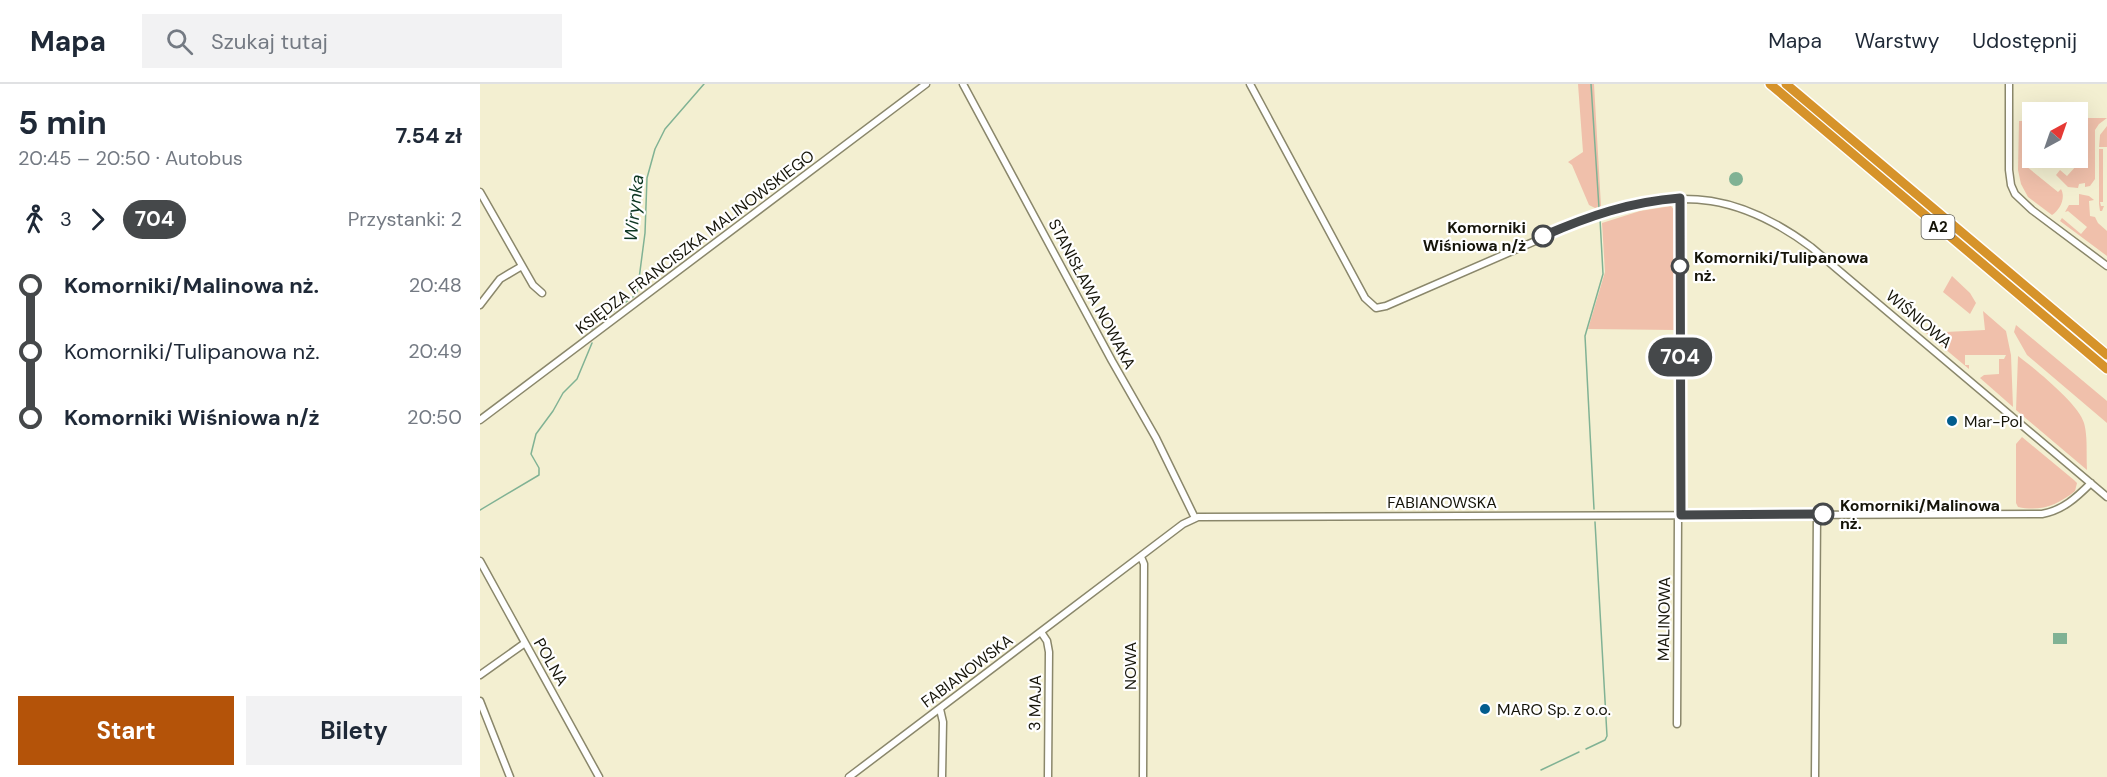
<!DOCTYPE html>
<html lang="pl">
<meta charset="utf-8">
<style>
body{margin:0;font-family:"DM Sans",sans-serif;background:#f2f2f3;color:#1f2937;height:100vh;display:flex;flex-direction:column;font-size:22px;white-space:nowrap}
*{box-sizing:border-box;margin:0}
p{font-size:20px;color:#747a83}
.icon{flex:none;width:33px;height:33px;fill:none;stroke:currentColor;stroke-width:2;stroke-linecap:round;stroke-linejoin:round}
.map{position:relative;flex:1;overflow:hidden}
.sheet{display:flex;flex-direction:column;background:#fff;width:480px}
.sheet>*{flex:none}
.badge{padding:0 12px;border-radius:20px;font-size:21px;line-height:39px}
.needle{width:39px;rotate:40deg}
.buttons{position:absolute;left:1542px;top:18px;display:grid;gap:12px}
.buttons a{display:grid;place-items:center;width:66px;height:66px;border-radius:0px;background:#fff;box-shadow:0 6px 24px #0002;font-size:30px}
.map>.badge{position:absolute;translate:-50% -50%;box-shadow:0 0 0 3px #fff}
.legs{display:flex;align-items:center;gap:9px;height:66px;padding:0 18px;font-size:20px}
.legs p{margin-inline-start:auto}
.overview{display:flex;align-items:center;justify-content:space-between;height:102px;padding:0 18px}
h1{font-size:33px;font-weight:700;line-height:45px}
.action{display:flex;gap:12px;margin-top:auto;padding:12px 18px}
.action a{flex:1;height:69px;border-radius:0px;background:#b45309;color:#fff;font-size:24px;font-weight:700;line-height:69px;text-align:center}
.action a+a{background:#f2f2f3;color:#1f2937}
ul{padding:0 18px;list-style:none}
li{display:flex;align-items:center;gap:21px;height:66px;font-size:22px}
li i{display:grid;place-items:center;width:9px;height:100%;margin:0 8px;background:currentColor}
li i::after{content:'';width:15px;height:15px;margin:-8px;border:4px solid;border-radius:50%;background:#fff}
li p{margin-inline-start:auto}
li:first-child i{background:linear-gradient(#0000 50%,currentColor 0)}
li:last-child i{background:linear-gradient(currentColor 50%,#0000 0)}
header{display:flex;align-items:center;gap:36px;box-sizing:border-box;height:84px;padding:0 30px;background:#fff;border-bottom:2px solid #e0e1e3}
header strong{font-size:28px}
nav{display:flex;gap:33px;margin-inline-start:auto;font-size:21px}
.search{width:420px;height:54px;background:#f2f2f3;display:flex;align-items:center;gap:15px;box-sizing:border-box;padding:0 21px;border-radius:0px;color:#747a83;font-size:22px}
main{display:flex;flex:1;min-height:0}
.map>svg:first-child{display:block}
.green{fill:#f0c0ab}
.water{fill:#80b294}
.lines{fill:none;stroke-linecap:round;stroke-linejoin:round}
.stream{stroke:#80b294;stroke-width:1.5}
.minor-casing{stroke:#8a876b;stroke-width:9}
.highway-casing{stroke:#fff;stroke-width:12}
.minor{stroke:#fff;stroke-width:6}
.highway{stroke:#d6932a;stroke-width:9}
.line-1-casing{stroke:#fff;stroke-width:14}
.line-1{stroke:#45484a;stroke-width:9}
.stop-1-dot{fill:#fff;stroke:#45484a;stroke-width:3}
.poi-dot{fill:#025d8e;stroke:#fff;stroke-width:2}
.labels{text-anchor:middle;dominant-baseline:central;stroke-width:4.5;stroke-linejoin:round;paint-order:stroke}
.shield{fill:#fff;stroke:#5b5a53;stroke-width:1.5}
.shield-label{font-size:15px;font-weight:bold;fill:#151409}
.stop-label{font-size:16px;font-weight:bold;fill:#151409;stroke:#fff;text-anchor:start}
.street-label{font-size:16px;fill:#151409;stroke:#fff}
.poi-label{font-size:16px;fill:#151409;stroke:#fff;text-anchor:start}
.water-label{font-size:18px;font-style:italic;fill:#0d3722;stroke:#fff}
</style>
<header>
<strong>Mapa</strong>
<div class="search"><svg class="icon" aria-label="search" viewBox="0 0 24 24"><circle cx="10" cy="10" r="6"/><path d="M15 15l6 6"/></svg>Szukaj tutaj</div>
<nav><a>Mapa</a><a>Warstwy</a><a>Udostępnij</a></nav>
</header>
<main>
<section class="sheet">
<div class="overview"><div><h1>5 min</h1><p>20:45 – 20:50 · Autobus</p></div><b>7.54 zł</b></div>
<div class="legs"><svg class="icon" aria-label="walk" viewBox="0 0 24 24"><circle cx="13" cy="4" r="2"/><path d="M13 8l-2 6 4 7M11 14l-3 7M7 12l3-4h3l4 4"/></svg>3<svg class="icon" aria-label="forward" viewBox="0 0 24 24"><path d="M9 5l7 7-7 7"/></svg><b class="badge" style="background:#45484a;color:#fff">704</b><p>Przystanki: 2</p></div>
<ul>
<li><i style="color:#45484a"></i><b>Komorniki/Malinowa nż.</b><p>20:48</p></li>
<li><i style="color:#45484a"></i><span>Komorniki/Tulipanowa nż.</span><p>20:49</p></li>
<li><i style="color:#45484a"></i><b>Komorniki Wiśniowa n/ż</b><p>20:50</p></li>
</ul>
<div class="action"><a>Start</a><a>Bilety</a></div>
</section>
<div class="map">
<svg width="1627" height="693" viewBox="0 0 1627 693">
<rect width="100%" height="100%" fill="#f3efd1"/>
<path class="green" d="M1098,0H1114L1121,122L1115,124L1109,121L1092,81L1088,78L1103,68Z
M1551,34H1552V39L1542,40L1543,73L1548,74L1549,79L1546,82L1578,108L1581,105C1586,114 1580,126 1572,131L1548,113L1541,100L1538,86L1539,37H1547L1548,38Z
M1598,34H1627L1619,40L1615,46V95L1610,102L1605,103V99L1599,100L1598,104L1588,103L1576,91L1580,86L1587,92L1597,81L1588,74H1598V52H1607V41H1598Z
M1627,42V63H1619L1620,51Z
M1619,65H1623V118H1620L1621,122H1624L1622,127H1620L1619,120Z
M1599,110L1609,112L1614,116L1609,117L1610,132L1615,133L1618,139L1627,147V172L1580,137L1582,134L1601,150L1607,143L1588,127L1585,128L1589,121H1599Z
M1191,122L1195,127V246L1108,245L1125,188L1122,139L1160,127Z
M1472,192L1490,209L1496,219L1490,230L1463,208Z
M1503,227L1526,247L1531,271L1533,323L1500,294L1504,291L1519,290V275H1524L1526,271H1485V281H1489V285L1446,249L1505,246Z
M1536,241L1627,317V339L1547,271L1534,248Z
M1538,272C1554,284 1599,320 1604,339C1608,353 1606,371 1607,386L1536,326Z
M1542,353L1594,396L1597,399L1595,407C1578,421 1560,428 1538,423L1536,419V360Z"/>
<path class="water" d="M1249 95a7 7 0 1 1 14 0a7 7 0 1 1-14 0Z
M1573,549H1587V560H1573Z"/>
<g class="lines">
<path class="stream" d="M1111,0L1119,124
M112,245L116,240L157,210L165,149L167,94L175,65L185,45L224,0
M1114,425L1105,252L1123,190L1120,135
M0,426L59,391V384L51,370L56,350L73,327L83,309L97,295L112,259
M1106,665L1125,656L1127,652L1115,438
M1061,686L1099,668"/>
<defs>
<path id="minor" d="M483,0L632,277L676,354L715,434
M770,0L885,214L896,224L906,222L1122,128C1204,104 1261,111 1331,163L1627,413
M1529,0V86L1531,101L1535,110L1552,126L1627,182
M0,108L53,201L62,209
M1200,114L1201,431
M0,221L20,195L42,182
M0,336L446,0
M661,473L664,480L663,693
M0,477L119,693
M561,548L567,557L569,568L568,693
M0,591L45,559
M0,617L30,693
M460,625L463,638L462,693
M1197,640L1198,431
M369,693L703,440L718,433L1562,430C1583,426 1596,414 1611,399
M1335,693L1337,431"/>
<path id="highway" d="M1290,0L1627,285
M1306,0L1627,271"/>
</defs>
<use href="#minor" class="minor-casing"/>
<use href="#highway" class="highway-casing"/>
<use href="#minor" class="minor"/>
<use href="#highway" class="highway"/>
</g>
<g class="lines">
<defs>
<path id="line-1" d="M1063,152C1109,132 1149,118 1200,114L1201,431L1343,430"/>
</defs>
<use href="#line-1" class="line-1-casing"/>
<use href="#line-1" class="line-1"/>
</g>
<g class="stop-1-dot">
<circle cx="1063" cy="152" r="10"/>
<circle cx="1200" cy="182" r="8"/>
<circle cx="1343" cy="430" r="10"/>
</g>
<g class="poi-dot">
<circle cx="1472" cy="337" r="6"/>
<circle cx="1005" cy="625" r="6"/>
</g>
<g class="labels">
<rect class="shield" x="1441.5" y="131" width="33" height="24" rx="4.5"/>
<g class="shield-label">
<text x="1458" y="143">A2</text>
</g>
<g class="stop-label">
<text x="1046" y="143" text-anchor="end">Komorniki<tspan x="1046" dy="18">Wiśniowa n/ż</tspan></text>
<text x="1214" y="173">Komorniki/Tulipanowa<tspan x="1214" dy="18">nż.</tspan></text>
<text x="1360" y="421">Komorniki/Malinowa<tspan x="1360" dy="18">nż.</tspan></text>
</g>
<g class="street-label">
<text transform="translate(215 158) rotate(-37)">KSIĘDZA FRANCISZKA MALINOWSKIEGO</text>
<text transform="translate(612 210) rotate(62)">STANISŁAWA NOWAKA</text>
<text transform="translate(1439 235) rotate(40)">WIŚNIOWA</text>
<text x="962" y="418">FABIANOWSKA</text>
<text transform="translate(1184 535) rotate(-89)">MALINOWA</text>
<text transform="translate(71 578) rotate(60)">POLNA</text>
<text transform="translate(650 582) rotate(-90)">NOWA</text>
<text transform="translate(487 587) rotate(-37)">FABIANOWSKA</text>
<text transform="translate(555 619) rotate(-89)">3 MAJA</text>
</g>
<g class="poi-label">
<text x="1484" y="337">Mar-Pol</text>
<text x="1017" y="625">MARO Sp. z o.o.</text>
</g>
<g class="water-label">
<text transform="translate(154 124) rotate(-84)">Wirynka</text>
</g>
</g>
</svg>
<div class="buttons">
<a><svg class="needle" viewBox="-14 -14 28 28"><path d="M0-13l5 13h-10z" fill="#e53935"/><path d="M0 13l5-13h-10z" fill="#747a83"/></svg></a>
</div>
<b class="badge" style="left:1200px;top:273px;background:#45484a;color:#fff">704</b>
</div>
</main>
